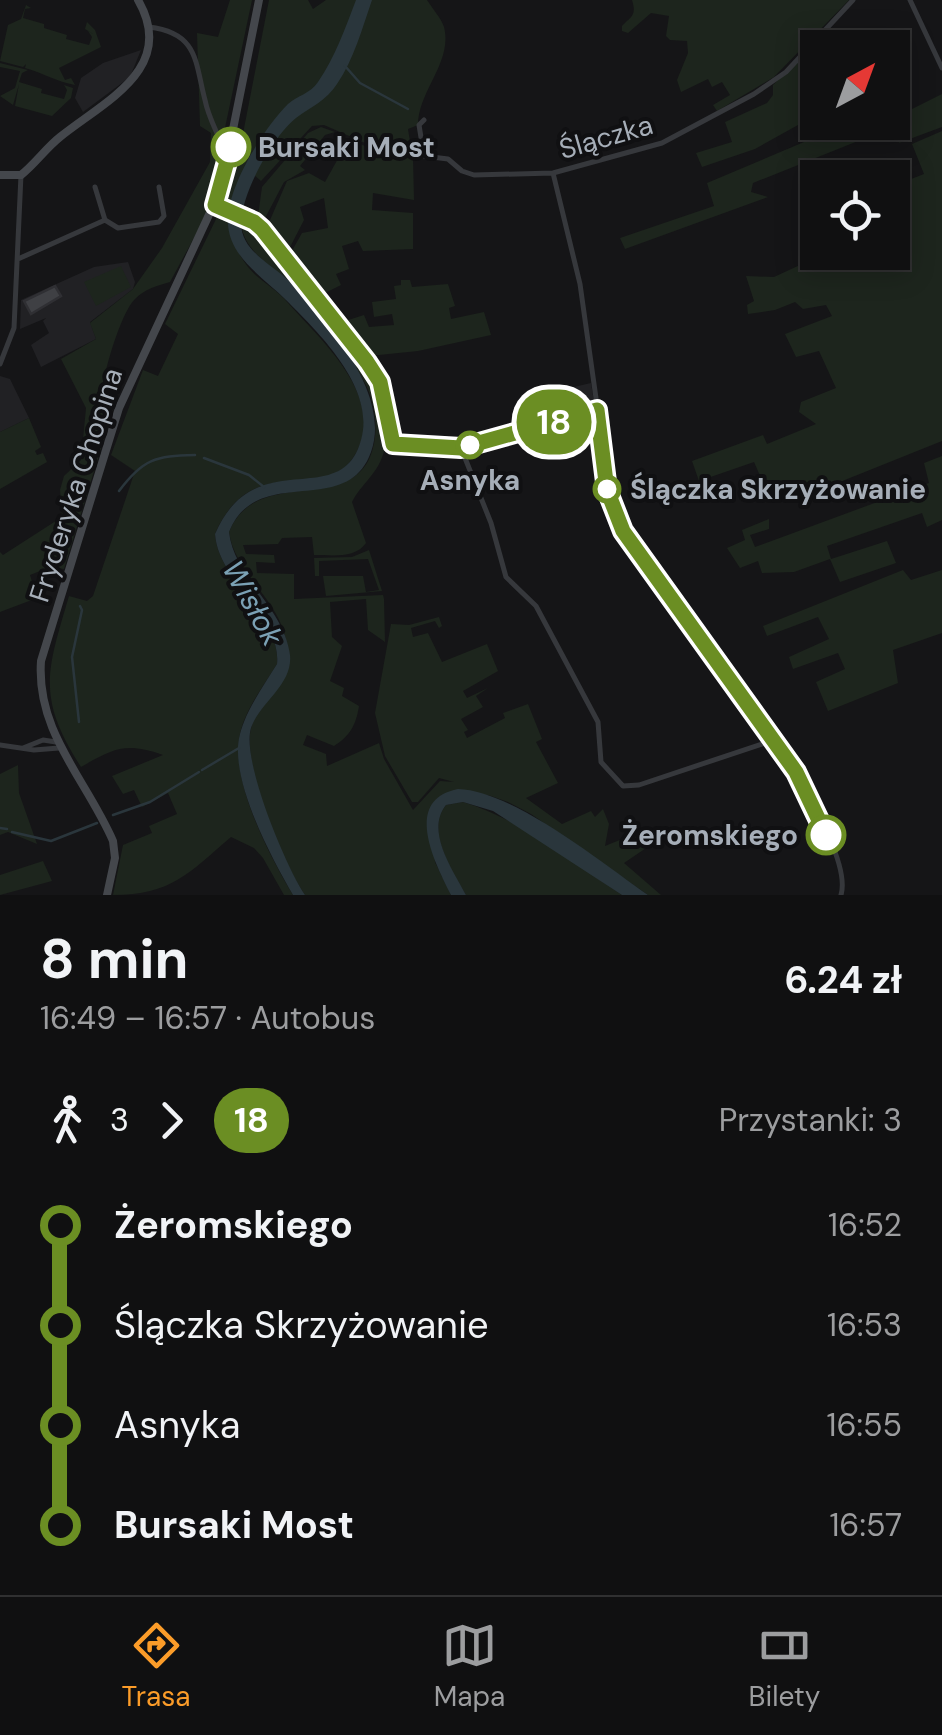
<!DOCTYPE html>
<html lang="pl">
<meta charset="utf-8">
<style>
body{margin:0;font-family:"DM Sans",sans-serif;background:#1e1e1f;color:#f1f3f6;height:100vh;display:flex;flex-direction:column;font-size:38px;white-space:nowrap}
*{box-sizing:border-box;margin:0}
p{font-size:32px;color:#9c9d9f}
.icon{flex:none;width:55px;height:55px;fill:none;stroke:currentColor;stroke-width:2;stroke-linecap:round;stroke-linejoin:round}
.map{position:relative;height:895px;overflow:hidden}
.details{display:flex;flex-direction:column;background:#101011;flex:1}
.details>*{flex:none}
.badge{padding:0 20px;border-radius:32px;font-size:35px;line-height:65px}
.needle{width:65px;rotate:41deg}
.buttons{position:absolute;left:800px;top:30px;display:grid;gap:20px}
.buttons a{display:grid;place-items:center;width:110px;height:110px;border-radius:0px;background:#101011;box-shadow:0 5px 25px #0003,0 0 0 2px #303031;font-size:50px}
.map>.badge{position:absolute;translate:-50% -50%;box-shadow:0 0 0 5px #fff}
.legs{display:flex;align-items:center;gap:15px;height:110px;padding:0 40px;font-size:32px}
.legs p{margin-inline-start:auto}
.headline{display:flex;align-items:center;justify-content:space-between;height:170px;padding:0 40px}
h1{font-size:55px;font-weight:700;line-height:75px}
ul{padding:0 40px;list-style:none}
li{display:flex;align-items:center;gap:35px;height:100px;font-size:38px}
li i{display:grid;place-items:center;width:15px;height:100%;margin:0 12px;background:currentColor}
li i::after{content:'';width:25px;height:25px;margin:-12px;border:8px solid;border-radius:50%;background:#101011}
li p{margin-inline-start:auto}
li:first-child i{background:linear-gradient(#0000 50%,currentColor 0)}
li:last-child i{background:linear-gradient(currentColor 50%,#0000 0)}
.tab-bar{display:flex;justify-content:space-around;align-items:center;height:140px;border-top:2px solid #303031;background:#101011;font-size:28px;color:#9c9d9f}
.tab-bar a{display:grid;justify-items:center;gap:5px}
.tab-bar .selected{color:#fb9c29}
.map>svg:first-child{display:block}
.built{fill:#212124}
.green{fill:#1d251d}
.water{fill:#2a363c}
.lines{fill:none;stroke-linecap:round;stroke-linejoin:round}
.stream{stroke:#2a363c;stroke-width:2.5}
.building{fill:#3f4044;stroke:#2f2f33;stroke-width:2.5}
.street{stroke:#36383c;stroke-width:5}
.secondary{stroke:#44474c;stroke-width:8}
.line-1-casing{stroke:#fff;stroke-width:22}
.line-1{stroke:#6b8e23;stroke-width:15}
.stop-1-dot{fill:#fff;stroke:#6b8e23;stroke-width:5}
.labels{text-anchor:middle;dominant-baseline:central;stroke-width:8;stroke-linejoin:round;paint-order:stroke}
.street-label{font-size:28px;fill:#a6aeb8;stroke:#101012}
.stop-label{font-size:28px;font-weight:bold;fill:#a6aeb8;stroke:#101012;text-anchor:start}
.water-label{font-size:30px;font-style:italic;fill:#7ba1b5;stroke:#101012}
</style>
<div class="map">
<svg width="942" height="895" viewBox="0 0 942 895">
<rect width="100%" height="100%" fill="#151517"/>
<path class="built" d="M141,50L130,77L83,112L75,98L81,78L103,63Z
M128,262L135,282L133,289L90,322L96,339L41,367L31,345L49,333L43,321L46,318L20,329L21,300L94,267Z
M0,376L10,379L29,418L0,432Z
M591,383L595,408L560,417L552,392Z"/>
<path class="green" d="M230,0H252L222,142L231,147L214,201L170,282C156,286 145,289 135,299C120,314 103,375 101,396L114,406L64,569L50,567L30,575L37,598L0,612V552L3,555L62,517L60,490L64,476L81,460L86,408L61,359L96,339L90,323L133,289L162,248L210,162L211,133L200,126L197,33L218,37Z
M269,0H308L313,9L326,0H427C432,8 441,18 444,27C453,62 418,91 418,125L408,129L412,154L388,153L324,125L312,126L261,181L254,175L253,155L231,203L224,201L240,149Z
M632,0H849L774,77L717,111L713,105L730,95L722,82L712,87L708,79L681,92L677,80L688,53L687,41L670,40L666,36L669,16L651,13L628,33L622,31V26C631,16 637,16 632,0Z
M26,5L31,8L25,9L23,18L44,24V28L67,35L66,39L89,45L92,37L88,31L95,35L85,29L87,22L95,30L101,47L59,68L65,80L71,78L75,85C57,82 43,73 25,68L26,64L23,67L0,61L8,25L21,19Z
M822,37L834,47L818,48V122L853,123L858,141L753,183L751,192L768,197L625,249L620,238L714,206L707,183L804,142L798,125L755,149L702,167L696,153L732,142L725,122L767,103L773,95V85Z
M0,63L28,70L22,73L19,82L42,89L41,93L64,99L67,90L64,85L73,88L71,98L52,116L15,106L19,84L13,105L0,96L15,88L20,71L0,67Z
M942,94V127L899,143L902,135L898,129L907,123L902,114Z
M321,127L335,132L325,135L300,166L305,170L284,182L263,222L258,216L262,187L308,133Z
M942,131V441L810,494L805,482L768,494L754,462L699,481L692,461L763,435L767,444L816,424L799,412L801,402L836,388L819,351L796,357L785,334L832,316L826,305L803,309L795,302L775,310L748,314L747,305L754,301L746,276L774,277L826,253L892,252L893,186L924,174L912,144Z
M349,139L383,154L413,157L414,200L373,193L372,210L413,213V249L363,251L358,241L342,246L349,269L336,274L341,285L321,295L289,256L302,233L328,228L324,198L300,207L304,220L287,253L267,227L287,181L309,173L325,182Z
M218,215L228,218C230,235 237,253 248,267C259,281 277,289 288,303C321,340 387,398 356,453C326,508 253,446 215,534C218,581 282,618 277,664C264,685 245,710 240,734C230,781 269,855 293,895H284L263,858L254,848L231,837C189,873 171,895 113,895L123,845L152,833L149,826L177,814L168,793L142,807L134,790L123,794L112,776L163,755C126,742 114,748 81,767C36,697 47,671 69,596L87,601L93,596L135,471L111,455L143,370L158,376L178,334L165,324Z
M241,224C257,230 278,247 279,264C305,282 362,353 375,383C383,400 389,432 384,451C379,473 361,484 352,502L366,543C355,559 332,555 314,555L312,537L282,538L278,544L243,545L246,554L274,555L275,563L256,562L257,573L294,574V599L383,595L384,599L385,642L368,630L366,599L330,602L332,637L342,646L330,681L344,688L342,696L359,706C356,725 350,736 334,746L307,735L303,745L326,754L327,766L379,743L384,759L413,810L440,781L454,782L439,778L418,802H412L385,756L375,713L391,624L409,625L439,617L442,626L439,628L435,621L411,628L413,637L428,633L442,662L487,644L498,671L463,691L467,698L488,688L476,696L483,707L461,719L468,730L464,732L467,738L505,718L503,713L528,704L542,739L536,742L558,783L526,798L562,824L591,811L595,817L603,809L609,824L605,846L644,830L652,844L624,863L661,895H648L531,814L508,802L488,795L432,804L435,862L451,895H305C282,861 246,775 250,734C253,710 278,679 290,658C287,642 284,628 276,614C261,587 233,563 229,532C258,460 365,523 375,437C377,421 373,399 366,385C348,351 323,321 299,292C280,271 245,255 241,224Z
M121,266L131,287L96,306L84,282Z
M401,280H410L412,287L448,284L455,306L449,308L451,319L484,312L491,335L418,351L369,356L342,322L364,315L369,327L394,325L392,314L374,317L372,302L396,299L394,286L401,285Z
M29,418L41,447L35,451L37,455L43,453L47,462L0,489V432Z
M942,456V520L927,527L922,513L827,546L831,559L887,541L896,563L840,582L830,559L794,572L762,573L758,561L740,568L727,548L745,540L742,530L769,519V529L750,535L755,547L929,483L924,463Z
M369,550L382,591L326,596L323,576H363L366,592L379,590L368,559L319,561V576H315L314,558L352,557Z
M903,570L911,580L942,570V633L893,650L898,683L828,711L816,682L845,669L838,653L793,669L789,657L829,639L818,617L767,636L763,626Z
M18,765L19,793L37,844L8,832L0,835V774Z
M463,802C522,820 571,861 622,895H466C452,871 425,830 446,805Z
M43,861L52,881L0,895V875Z"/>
<path class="water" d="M356,0H372C362,29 354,59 337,84C326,101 312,106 296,118C273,136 241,194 241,224C242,252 272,264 289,281C326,319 392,394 371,452C347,520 257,462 229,532C234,578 284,607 290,655C293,685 259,703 251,728C241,760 286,867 305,895H293C271,857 228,777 240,734C246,710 264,685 277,664C282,619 218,581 215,534C255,441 341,513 361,440C376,388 319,333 286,300C262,276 225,255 228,216C231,181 264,128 288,104C298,95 310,94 318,82C335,57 345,29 356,0Z
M458,789C514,791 600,862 648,895H622L493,811L463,802L446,805C425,831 453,870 466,895H451C435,863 402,800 458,789Z"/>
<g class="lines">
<path class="stream" d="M345,66L360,83L408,109
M204,458L249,475L264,487
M119,491C143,459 155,456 195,455
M79,722L72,657L82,610L80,606
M202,770L239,748
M113,815L150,802L199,772
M0,828L7,829
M12,832L51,841L97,823"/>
</g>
<path class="building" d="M55,286L61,296L31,314L24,301Z"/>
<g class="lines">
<path class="street" d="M910,0L942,68
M149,27C199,33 195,63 205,100C208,116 216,130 222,145L228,146
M424,120L419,125L424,156L448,159L462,171L474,175L553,173L662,143L754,94L786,72L853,0
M553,173L580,284L611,505L623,531C665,592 860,831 841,895
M95,187L105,220
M215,205L255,222L262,229L367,362L380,382L393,444L461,448L597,410
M18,259L105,220L118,228L159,222L164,216L159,187
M0,364L14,328L21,175
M461,448L491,523L506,577L536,606L598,722L601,762L623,786L639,785L774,740
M0,745L34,750L59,748
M23,748L43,740L56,742"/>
<path class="secondary" d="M0,175H21C35,164 46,148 60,137C103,102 178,69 138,0
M107,895L115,858L113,841C86,779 36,732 41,661L119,408L221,189L259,0"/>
</g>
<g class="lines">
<defs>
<path id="line-1" d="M231,147L215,205L254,222L262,229L367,362L380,382L393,444L461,448L597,410L607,490L623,531L796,772L826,835"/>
</defs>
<use href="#line-1" class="line-1-casing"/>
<use href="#line-1" class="line-1"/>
</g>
<g class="stop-1-dot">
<circle cx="231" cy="147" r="18"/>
<circle cx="470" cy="445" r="12"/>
<circle cx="607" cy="489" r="12"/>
<circle cx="826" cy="835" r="18"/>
</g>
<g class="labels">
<g class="street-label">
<text transform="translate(606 137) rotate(-16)">Ślączka</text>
<text transform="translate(76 485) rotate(-72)">Fryderyka Chopina</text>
</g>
<g class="stop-label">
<text x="258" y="147">Bursaki Most</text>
<text x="470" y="480" text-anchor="middle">Asnyka</text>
<text x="630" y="489">Ślączka Skrzyżowanie</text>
<text x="798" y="835" text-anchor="end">Żeromskiego</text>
</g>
<g class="water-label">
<text transform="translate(253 603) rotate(61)">Wisłok</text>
</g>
</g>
</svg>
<div class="buttons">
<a><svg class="needle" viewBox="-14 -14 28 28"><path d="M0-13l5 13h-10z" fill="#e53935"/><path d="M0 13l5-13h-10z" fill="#9c9d9f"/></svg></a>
<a><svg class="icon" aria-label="locate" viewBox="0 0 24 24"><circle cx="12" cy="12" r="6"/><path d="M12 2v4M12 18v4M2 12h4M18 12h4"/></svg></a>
</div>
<b class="badge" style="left:554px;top:422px;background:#6b8e23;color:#fff">18</b>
</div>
<section class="details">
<div class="headline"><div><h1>8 min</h1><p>16:49 – 16:57 · Autobus</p></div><b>6.24 zł</b></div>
<div class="legs"><svg class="icon" aria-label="walk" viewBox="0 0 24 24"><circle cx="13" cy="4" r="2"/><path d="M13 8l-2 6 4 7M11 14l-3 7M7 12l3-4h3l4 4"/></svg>3<svg class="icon" aria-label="forward" viewBox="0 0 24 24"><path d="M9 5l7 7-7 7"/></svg><b class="badge" style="background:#6b8e23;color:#fff">18</b><p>Przystanki: 3</p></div>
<ul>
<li><i style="color:#6b8e23"></i><b>Żeromskiego</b><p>16:52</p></li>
<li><i style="color:#6b8e23"></i><span>Ślączka Skrzyżowanie</span><p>16:53</p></li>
<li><i style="color:#6b8e23"></i><span>Asnyka</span><p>16:55</p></li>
<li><i style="color:#6b8e23"></i><b>Bursaki Most</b><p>16:57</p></li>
</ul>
</section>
<nav class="tab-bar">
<a class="selected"><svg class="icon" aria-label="directions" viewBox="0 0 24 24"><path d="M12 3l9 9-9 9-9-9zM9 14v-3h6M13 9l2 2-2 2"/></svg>Trasa</a>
<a><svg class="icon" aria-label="map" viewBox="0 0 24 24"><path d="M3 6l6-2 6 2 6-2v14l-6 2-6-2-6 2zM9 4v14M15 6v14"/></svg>Mapa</a>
<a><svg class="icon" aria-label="tickets" viewBox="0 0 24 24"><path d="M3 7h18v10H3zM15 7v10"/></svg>Bilety</a>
</nav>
